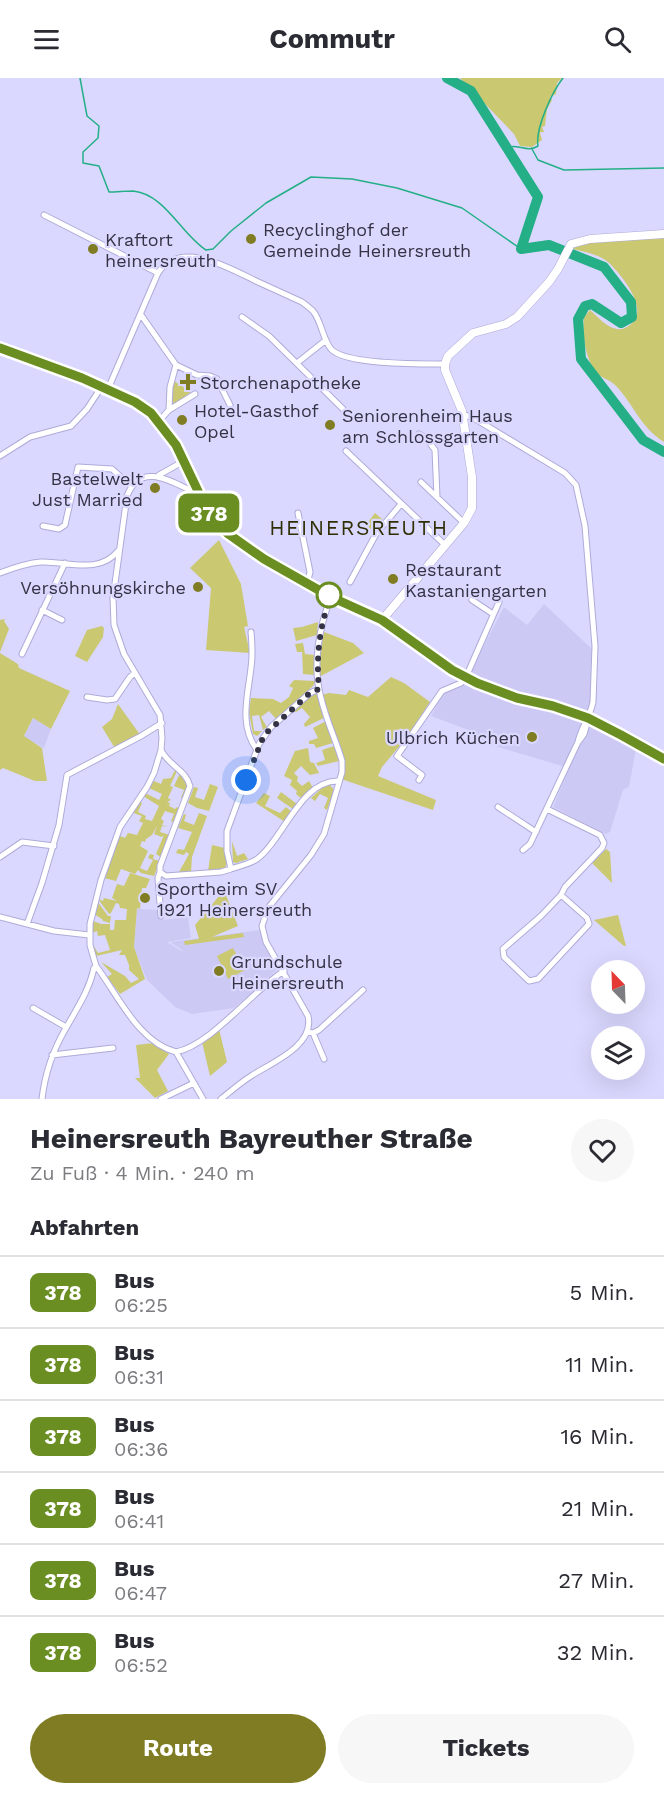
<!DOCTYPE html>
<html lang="de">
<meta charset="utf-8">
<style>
body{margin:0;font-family:"Work Sans",sans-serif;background:#f7f7f7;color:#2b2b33;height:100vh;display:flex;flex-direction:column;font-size:22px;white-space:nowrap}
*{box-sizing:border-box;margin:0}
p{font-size:20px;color:#7c7c81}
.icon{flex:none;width:33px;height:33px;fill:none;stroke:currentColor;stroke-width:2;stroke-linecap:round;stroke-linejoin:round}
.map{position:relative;height:1021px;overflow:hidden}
.drawer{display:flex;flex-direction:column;background:#fff;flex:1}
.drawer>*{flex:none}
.badge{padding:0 12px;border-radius:9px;font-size:21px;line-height:39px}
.needle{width:39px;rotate:337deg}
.controls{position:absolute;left:591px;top:882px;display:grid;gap:12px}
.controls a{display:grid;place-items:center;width:54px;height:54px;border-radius:50%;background:#fff;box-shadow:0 6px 24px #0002;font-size:30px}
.you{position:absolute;width:30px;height:30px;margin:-15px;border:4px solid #fff;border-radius:50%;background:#1a73e8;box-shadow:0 0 0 9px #1a73e833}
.map>.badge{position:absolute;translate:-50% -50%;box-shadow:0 0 0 3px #fff}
h2{padding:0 30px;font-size:22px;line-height:54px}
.round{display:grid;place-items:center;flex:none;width:63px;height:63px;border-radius:32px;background:#f7f7f7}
.headline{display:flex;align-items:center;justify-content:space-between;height:102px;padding:0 30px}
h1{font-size:28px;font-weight:700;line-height:45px}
.primary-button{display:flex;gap:12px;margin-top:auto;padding:12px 30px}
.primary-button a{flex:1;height:69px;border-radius:36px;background:#7f7c23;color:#fff;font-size:24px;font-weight:700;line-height:69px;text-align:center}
.primary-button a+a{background:#f7f7f7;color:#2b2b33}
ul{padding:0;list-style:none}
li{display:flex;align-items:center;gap:18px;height:72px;padding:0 30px;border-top:2px solid #e1e1e2}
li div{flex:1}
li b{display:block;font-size:22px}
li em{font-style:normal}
li .badge{min-width:66px;font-weight:700;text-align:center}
header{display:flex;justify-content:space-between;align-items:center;height:78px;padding:0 30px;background:#fff;font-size:27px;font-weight:700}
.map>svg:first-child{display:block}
.built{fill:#cccaf4}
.green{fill:#cbc872}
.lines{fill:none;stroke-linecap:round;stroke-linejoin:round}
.stream{stroke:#24af86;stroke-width:1.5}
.river{stroke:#24af86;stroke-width:10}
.street-casing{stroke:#aeabd9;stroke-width:7}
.secondary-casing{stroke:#aeabd9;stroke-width:9}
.primary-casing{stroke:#aeabd9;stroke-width:10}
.street{stroke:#fff;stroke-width:5}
.secondary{stroke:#fff;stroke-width:8}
.primary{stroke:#fff;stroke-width:8}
.line-casing{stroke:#fff;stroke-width:14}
.line{stroke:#6b8e23;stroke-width:9}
.walk{stroke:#343346;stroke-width:6;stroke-dasharray:0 10.8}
.poi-dot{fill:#7f7c23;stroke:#dad8fe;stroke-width:2}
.stop-dot{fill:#fff;stroke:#6b8e23;stroke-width:3}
.labels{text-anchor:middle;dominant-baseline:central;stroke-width:4.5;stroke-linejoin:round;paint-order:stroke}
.poi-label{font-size:18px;fill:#343346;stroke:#dad8fe;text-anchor:start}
.quarter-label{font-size:21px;letter-spacing:1.5px;fill:#2f2e03;stroke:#dad8fe}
</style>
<header><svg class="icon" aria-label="menu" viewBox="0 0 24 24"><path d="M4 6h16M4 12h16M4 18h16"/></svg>Commutr<svg class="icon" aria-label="search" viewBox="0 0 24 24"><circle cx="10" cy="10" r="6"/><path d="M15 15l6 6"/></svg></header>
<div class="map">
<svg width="664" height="1021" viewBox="0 0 664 1021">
<rect width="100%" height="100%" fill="#dad8fe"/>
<path class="built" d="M544,526L593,572L589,645L636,671L629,709L623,712L610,754L606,756L553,729L569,690L471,661L474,654L431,638L443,615L465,604L504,529L527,547Z
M33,640L51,651L44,670L24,659Z
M137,831L161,832L163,842L188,839L191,860L167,864L183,874L182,872L170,864L259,852L278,891L234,930L192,936L175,929L147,902L134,870Z"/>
<path class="green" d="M460,0H562L557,5L556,16L550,19L552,22L547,31L545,48L542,49L544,54H540L542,62L532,69L520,68L514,56Z
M664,159V364C639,348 634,326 615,307C608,300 598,300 593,290C585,277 582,254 584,239L590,232C598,239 606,249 617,251C622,252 626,250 630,247C651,232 621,196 608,184C598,176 585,174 573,171L581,165Z
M174,303L191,314L174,326L171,323Z
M375,435L383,442L373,453L366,447Z
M219,462L241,506L248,548L244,549L250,575L206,572L211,510L190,490Z
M5,541L4,543L9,551L0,574V542Z
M318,544L317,557L296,563L293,550L302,549Z
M102,548L104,550L103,559L87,584L75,578L87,552Z
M324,554L353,565L364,575L319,599L320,574Z
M303,565L305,576L315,577L314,597L303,596L302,574H297L295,566Z
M0,575L18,586L19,590L70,613L51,651L33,640L24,658L42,670L47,703H35L3,690L0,692Z
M391,599L404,605L430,624L407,659L382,689L378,698L436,722L433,732L341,701L343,694L321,617L329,615L346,617L349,612L368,619Z
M294,602L316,603L313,608L276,641L269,633L261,639L267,649L263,652L259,637L252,638L254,653H262L257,658L253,656L249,634L251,620L273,621L281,625L289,619L293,610L289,608Z
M317,615L324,640L305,649L304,646L310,639L302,630L296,634L294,633L310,619Z
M118,626L141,658L116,672L102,649L112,641Z
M326,643L333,665L316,670L314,666H309V663L318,660L313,650Z
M334,668L339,683L318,688L316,685L325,682L322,672Z
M308,670L310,684L314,685L319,695L310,697L301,688L294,695L298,699L297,703L302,708L309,703L313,710L301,720L296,716L297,713L290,707L292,702L284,698L295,673Z
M175,692L177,693L170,708L173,709L168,720L171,722L167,724L170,725L169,728L175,731L177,729L180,731L175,745L171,743L174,736L165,733L161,741L164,743L162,747L168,749L162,748L160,754L170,757L161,779L156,776L164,757L162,759L154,756L157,748L152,757L146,761L145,764L142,763L140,768L148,773L140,790L147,793L153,782L148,780L150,776L154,777L153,781L160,783L154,798L141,795L138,792L135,796L121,791L116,803L104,800L118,757L125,760L128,755L137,757L143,745L139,743L142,738L131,734L139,723L142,725L138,734L146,738L145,741L152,743L159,728L143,718L145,715L159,722L162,716L149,710L154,703L161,706L163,701L171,700Z
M180,695L188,705L184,721L181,720L184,712L174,708Z
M210,706L218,709L209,733L197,730L188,725L194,709L198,710L195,719L204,722Z
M330,707L334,712L327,732L324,730L328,720L320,716L315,723L311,720L322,710Z
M281,714L297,726L293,731L277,720Z
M264,715L270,718L265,728L280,735L286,729L292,734L285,744L256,725Z
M199,735L207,738L192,779L191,794H179L189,776L186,774L184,777L176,775L178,771L184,772L192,754L178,750L184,736L186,737L184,743L194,747Z
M232,763L237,778L244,775L248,781L236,785L233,784Z
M212,767L225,770L227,785L225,790L208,793Z
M606,771L610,774L612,805L592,785Z
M130,795L150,801L146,810H142L140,831L137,830L134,869L145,901L120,916L107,899L112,896L101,884L125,898L131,905L139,901L129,892V887L125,877H119L122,872L96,878L93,867L98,875L110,872L105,857L98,858L97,853L92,855L93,843L101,846H110V852H114L115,842H126L127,831L120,830L119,826L116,825L111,835L109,836L98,821L103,823L104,820L117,823L112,820L117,806L124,808Z
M224,812L238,848L212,859L243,855L244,859L185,867L184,863L199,861L195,847Z
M97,823L108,838H111L110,845L103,843L102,841L94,836Z
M618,837L626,868H624L594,842Z
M233,870L245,892L228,901L217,878Z
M219,951L227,984L210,998L202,964Z
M154,965L169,976L157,992L168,1013L155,1020L135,1000H140L136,967Z"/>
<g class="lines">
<path class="stream" d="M80,0L87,38L99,48L98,60L83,74V85L99,88L109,114C117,114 125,113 133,113C165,116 181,156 206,172L213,171L231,153L266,125L311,99L352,101L397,110L462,130L521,171
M508,69C519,66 527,75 538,68C535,51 552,14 563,0
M532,71L538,82L564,92L664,90"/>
<path class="river" d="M447,0L471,13L538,119L521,171L549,167L604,189L631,224L632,239L621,245L592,226L585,228L578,241L581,281L643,362L664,374"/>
<defs>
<path id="street" d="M44,137L158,195
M141,237L176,287L197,297L210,298L217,301L230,327
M242,239L269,258L343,331
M297,285L326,262
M108,311L158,195C181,161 229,190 256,203C271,210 287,217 302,224C306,227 310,230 313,233C322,244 322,260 331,271C345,287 422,286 445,286
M169,332L195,316
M463,337L472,339L565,395L576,407L585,448L595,568L593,624C590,639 581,650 578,664L530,766L523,772
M159,343L169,332L170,309L176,287
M419,356L426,360L435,372L437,419
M346,373L445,467
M0,378L30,359L71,348L87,331L102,308
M159,397L184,383
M421,404L464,445
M298,435L310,494L307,506
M43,448L59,451L65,447L78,389L112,391L131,408
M0,495C13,490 27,485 41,484C66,483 99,497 118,473
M350,504L376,456L401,426
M472,522L493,536
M42,532L62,542
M251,554C252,562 252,570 252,578C251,609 236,644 257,672
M22,576L65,485
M87,619L107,622L115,621L130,599L135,595
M579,663L584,656L588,642
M161,672C168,687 186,692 190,708L160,788V794L166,798L221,794L231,791L227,773V753L259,666L271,649L310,615L319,611
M419,702L422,697L397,678L442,613L461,605L466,599L499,524
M498,729L536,754
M547,731L600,757L604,765L602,770L565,809L561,817L541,838L503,871L504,879L529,903L538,901L589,846L587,840L561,817
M0,779L22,764L54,768
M231,791C239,788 250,786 257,781C283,762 301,701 339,703
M160,794L158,800L161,838
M0,839L54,853L89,857
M27,846L42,805L59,747L67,697L141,658L162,645
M96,888C118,917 138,964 176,974C211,967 252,913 284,893
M33,930L66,949
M307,954L313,955L319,952L363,912
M313,955L324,981
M176,974L203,1021
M52,977L113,970
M42,1021C45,995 53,972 66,950C77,930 89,913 94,890L96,888L90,867V846L101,802L120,749L147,709L154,695L161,672L162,660L160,637L124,576L114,547L113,520L127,418C141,381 175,406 198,416
M161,1021L194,1005
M221,1021C231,1013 240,1005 251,998C271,985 315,968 308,938L266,864L262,848L268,830L311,777L324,756L342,694V683C336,662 326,642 321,620C312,588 319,549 331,519"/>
<path id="secondary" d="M382,542L464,445L472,430V399L462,333L445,292V286L448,278L473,255L506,246L517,239L549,204L558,191L571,166L590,161L664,156"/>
<path id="primary" d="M0,271L82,300L135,324L151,335L175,367L208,434L227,455L264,481L331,519L382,542L452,592L477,605L494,612L553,628L588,641L621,656L664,681"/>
</defs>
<use href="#street" class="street-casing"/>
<use href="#secondary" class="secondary-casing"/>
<use href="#primary" class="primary-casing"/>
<use href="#street" class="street"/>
<use href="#secondary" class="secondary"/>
<use href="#primary" class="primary"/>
</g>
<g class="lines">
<defs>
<path id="line" d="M0,270L82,300L135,324L151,335L176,367L208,434L227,455L264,481L331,519L382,542L452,592L477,605L517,620L553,628L588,640L621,657L664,681"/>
</defs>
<use href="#line" class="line-casing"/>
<use href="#line" class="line"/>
<path class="walk" d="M246,702L264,657L310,615L319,611C316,580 319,548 331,519L329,517"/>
</g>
<g class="poi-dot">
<circle cx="251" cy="161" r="6"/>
<circle cx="93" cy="171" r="6"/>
<path d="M185 295h6v6h6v6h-6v6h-6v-6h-6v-6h6z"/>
<circle cx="182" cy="342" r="6"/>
<circle cx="330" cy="347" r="6"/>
<circle cx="155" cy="410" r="6"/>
<circle cx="393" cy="501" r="6"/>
<circle cx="198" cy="509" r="6"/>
<circle cx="532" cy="659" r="6"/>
<circle cx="145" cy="820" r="6"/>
<circle cx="219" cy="893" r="6"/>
</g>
<circle class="stop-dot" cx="329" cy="517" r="12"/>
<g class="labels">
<g class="poi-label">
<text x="263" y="151">Recyclinghof der<tspan x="263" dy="21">Gemeinde Heinersreuth</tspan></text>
<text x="105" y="161">Kraftort<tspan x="105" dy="21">heinersreuth</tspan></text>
<text x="200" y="304">Storchenapotheke</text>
<text x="194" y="332">Hotel-Gasthof<tspan x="194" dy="21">Opel</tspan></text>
<text x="342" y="337">Seniorenheim Haus<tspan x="342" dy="21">am Schlossgarten</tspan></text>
<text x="143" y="400" text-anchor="end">Bastelwelt<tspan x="143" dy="21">Just Married</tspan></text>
<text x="405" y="491">Restaurant<tspan x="405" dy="21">Kastaniengarten</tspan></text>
<text x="186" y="509" text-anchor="end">Versöhnungskirche</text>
<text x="520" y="659" text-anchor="end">Ulbrich Küchen</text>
<text x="157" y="810">Sportheim SV<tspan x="157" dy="21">1921 Heinersreuth</tspan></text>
<text x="231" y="883">Grundschule<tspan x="231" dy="21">Heinersreuth</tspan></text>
</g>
<g class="quarter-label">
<text x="359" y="449">HEINERSREUTH</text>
</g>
</g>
</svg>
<div class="controls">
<a><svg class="needle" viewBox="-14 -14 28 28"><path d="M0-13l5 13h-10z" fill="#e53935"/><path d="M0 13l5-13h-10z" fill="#7c7c81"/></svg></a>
<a><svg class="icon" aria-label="layers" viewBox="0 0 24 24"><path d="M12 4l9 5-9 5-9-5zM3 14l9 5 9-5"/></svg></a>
</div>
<div class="you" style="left:246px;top:702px"></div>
<b class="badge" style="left:209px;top:435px;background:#6b8e23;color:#fff">378</b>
</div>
<section class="drawer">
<div class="headline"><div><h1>Heinersreuth Bayreuther Straße</h1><p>Zu Fuß · 4 Min. · 240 m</p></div><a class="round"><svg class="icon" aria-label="heart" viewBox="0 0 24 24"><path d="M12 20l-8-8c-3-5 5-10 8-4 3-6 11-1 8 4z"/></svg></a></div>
<h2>Abfahrten</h2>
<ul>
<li><span class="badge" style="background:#6b8e23;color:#fff">378</span><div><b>Bus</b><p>06:25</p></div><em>5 Min.</em></li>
<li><span class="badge" style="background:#6b8e23;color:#fff">378</span><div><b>Bus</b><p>06:31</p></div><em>11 Min.</em></li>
<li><span class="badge" style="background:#6b8e23;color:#fff">378</span><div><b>Bus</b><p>06:36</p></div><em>16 Min.</em></li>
<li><span class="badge" style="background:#6b8e23;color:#fff">378</span><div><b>Bus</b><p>06:41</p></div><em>21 Min.</em></li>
<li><span class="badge" style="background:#6b8e23;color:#fff">378</span><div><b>Bus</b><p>06:47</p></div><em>27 Min.</em></li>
<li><span class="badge" style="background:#6b8e23;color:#fff">378</span><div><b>Bus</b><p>06:52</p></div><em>32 Min.</em></li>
</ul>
<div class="primary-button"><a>Route</a><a>Tickets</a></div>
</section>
